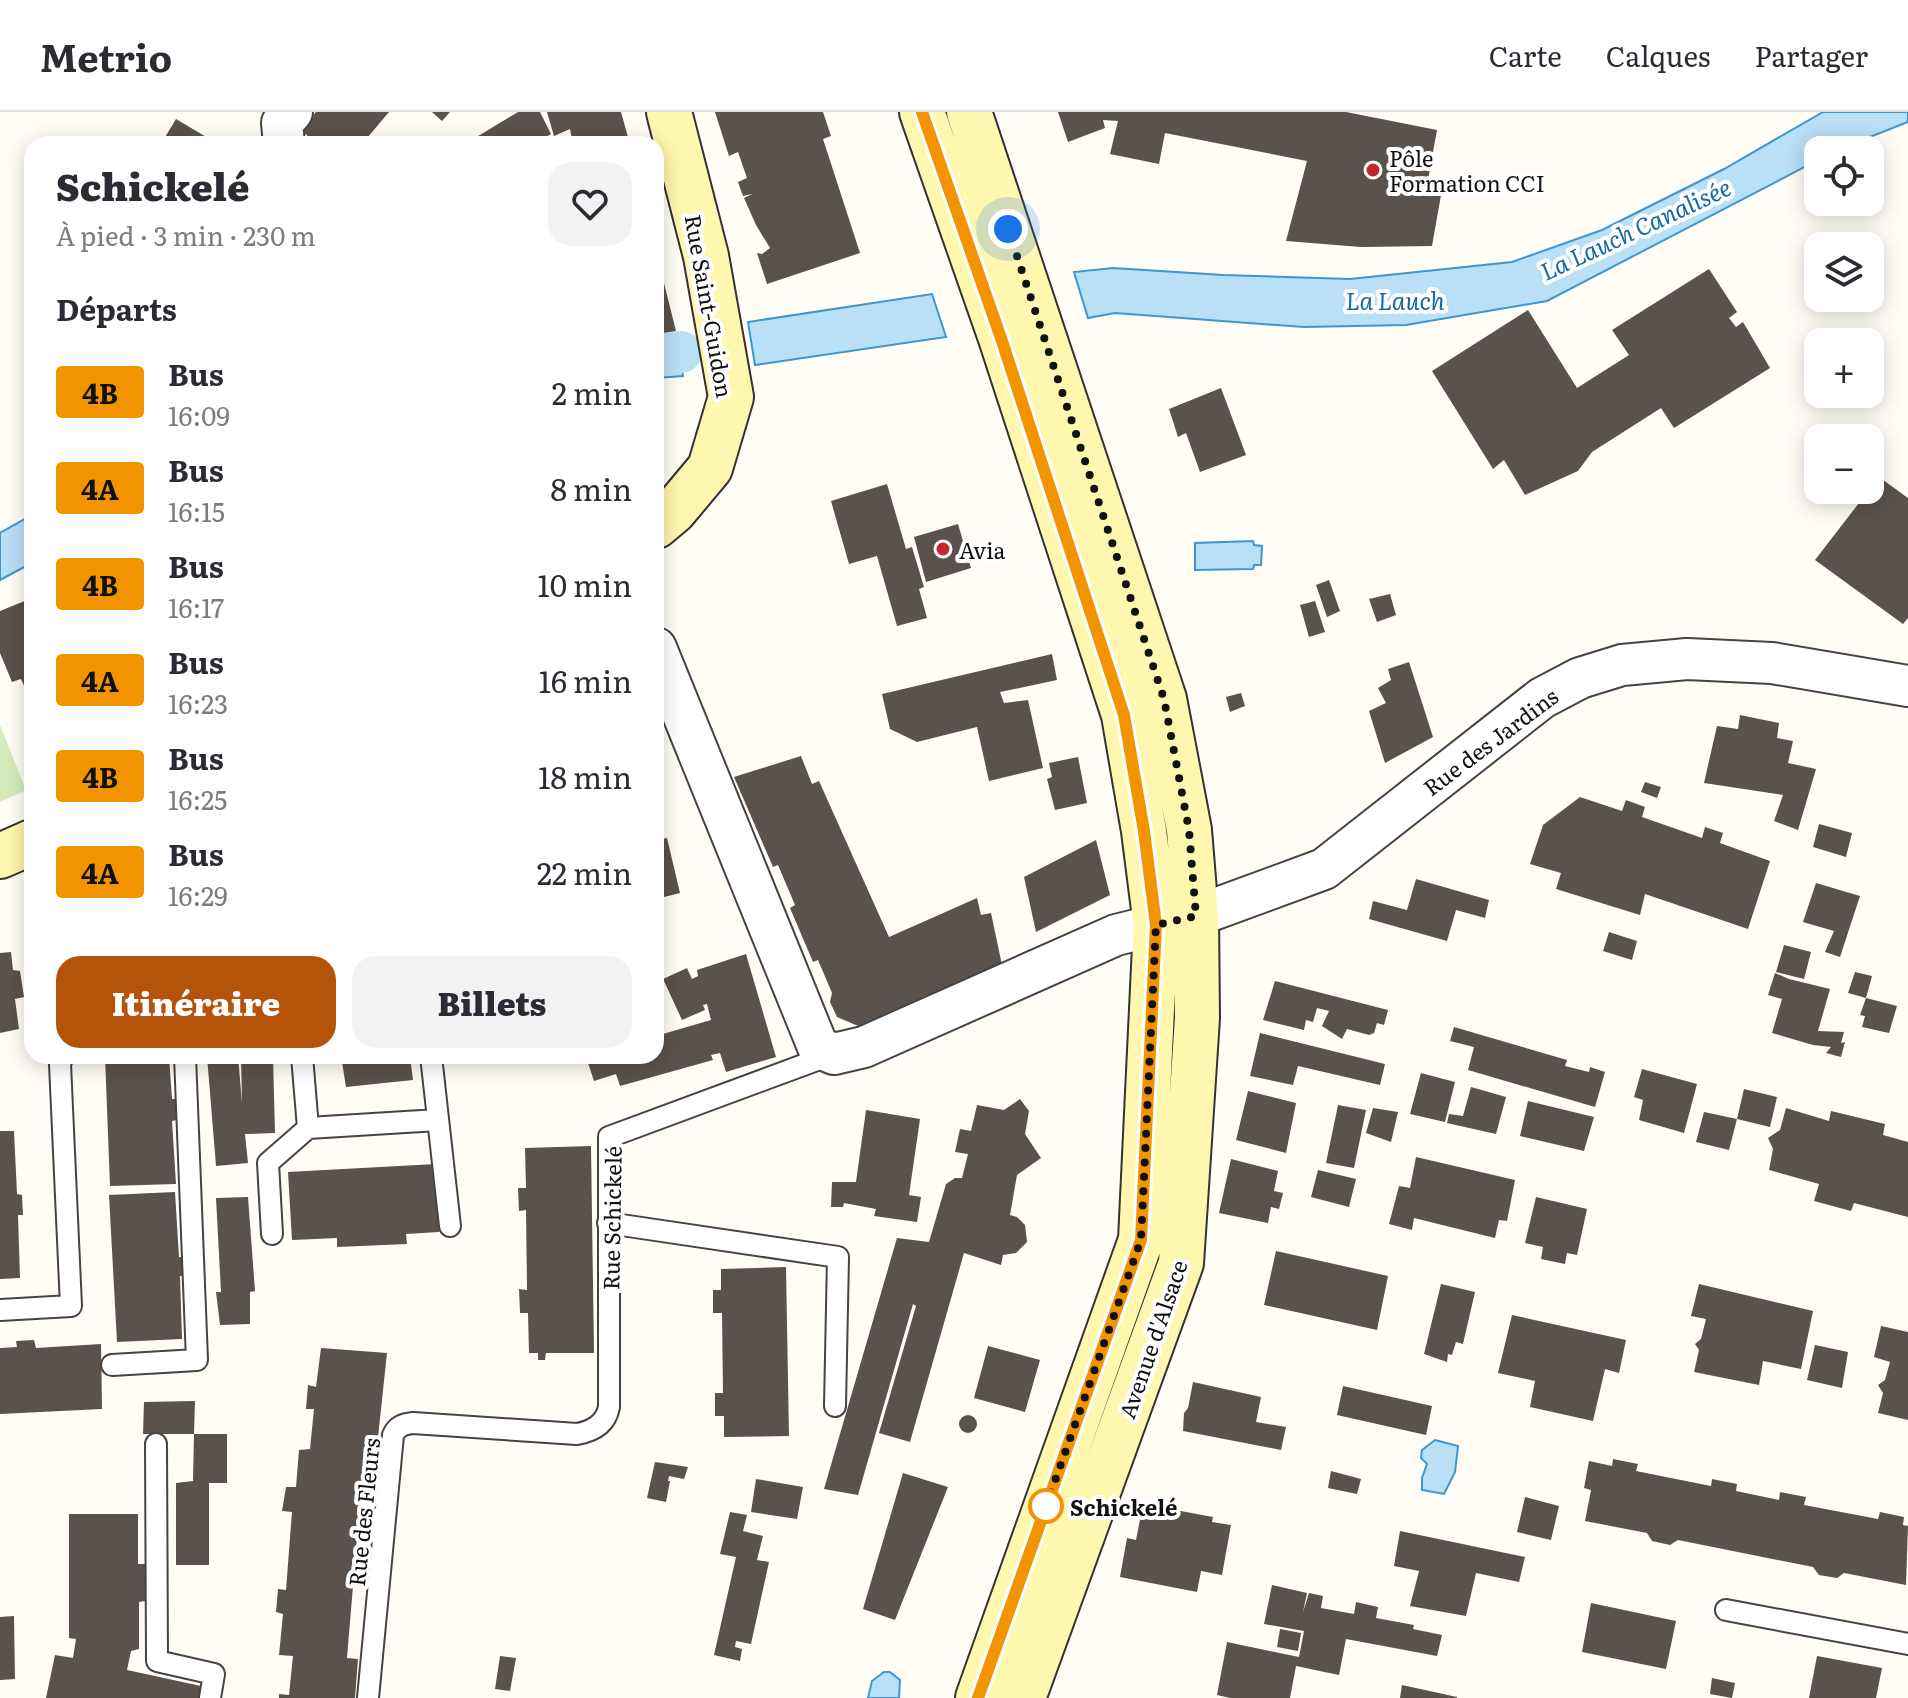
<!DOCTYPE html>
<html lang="fr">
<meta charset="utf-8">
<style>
body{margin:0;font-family:Literata,serif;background:#f2f2f3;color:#2b2b33;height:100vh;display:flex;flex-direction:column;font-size:30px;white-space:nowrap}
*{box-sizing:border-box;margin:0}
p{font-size:26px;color:#7c7c81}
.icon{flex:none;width:44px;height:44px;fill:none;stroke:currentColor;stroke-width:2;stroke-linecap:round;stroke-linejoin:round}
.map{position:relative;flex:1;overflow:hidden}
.drawer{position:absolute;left:24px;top:24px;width:640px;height:928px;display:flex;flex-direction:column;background:#fff;border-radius:24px;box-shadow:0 4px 20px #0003}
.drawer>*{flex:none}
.badge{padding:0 16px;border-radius:6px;font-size:28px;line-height:52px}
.buttons{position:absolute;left:1804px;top:24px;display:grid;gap:16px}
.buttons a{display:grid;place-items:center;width:80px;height:80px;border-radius:16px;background:#fff;box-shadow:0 4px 20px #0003;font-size:40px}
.you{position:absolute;width:40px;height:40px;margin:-20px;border:6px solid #fff;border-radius:50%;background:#1a73e8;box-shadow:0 0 0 12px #1a73e833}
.map>.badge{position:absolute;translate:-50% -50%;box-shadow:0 0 0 4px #fff}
h2{padding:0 32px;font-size:30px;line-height:72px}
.round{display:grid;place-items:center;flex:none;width:84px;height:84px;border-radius:24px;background:#f2f2f3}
.overview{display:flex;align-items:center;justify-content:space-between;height:136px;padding:0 32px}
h1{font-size:38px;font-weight:800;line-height:60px}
.button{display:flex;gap:16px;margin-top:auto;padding:16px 32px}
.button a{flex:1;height:92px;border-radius:24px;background:#b45309;color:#fff;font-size:32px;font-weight:800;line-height:92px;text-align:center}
.button a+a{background:#f2f2f3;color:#2b2b33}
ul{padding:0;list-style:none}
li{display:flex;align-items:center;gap:24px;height:96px;padding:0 32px}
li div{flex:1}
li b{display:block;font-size:30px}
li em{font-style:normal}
li .badge{min-width:88px;font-weight:700;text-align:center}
header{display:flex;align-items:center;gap:48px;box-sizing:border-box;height:112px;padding:0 40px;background:#fff;border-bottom:2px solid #e1e1e2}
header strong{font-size:38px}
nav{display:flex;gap:44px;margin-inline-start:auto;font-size:28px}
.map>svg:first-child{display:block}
.green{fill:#d5ebbd}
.water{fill:#b9e0f7;stroke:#3f96cf;stroke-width:2}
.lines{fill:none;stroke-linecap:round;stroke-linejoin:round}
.canal{stroke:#b9e0f7;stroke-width:42}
.building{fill:#5a524d}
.lane-casing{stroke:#444;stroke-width:24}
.street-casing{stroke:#444;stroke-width:44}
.secondary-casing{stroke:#333;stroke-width:48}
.lane{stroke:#fff;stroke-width:20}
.street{stroke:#fff;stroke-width:40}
.secondary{stroke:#fff6b0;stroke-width:44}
.line-casing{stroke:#fff;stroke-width:18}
.line{stroke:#f29400;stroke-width:12}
.walk{stroke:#111;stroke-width:8;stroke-dasharray:0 14.4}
.poi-dot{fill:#c4262e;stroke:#fff;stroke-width:3}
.stop-dot{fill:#fff;stroke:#f29400;stroke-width:4}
.labels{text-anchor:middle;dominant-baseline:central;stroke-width:8;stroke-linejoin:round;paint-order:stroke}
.poi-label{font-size:22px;fill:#111;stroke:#fff;text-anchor:start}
.street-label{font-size:22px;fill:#111;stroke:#fff}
.stop-label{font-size:22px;font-weight:bold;fill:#111;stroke:#fff;text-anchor:start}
.water-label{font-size:24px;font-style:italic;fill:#1768a6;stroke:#fff}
</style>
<header>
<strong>Metrio</strong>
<nav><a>Carte</a><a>Calques</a><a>Partager</a></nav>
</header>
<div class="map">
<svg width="1908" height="1586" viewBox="0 0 1908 1586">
<rect width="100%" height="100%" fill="#fffdf5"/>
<path class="green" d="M0,613L26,678L0,690Z"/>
<path class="water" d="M1823,0H1908V10L1837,38H1818V48L1547,189L1406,213L1304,215L1115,201L1088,206L1074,160L1113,156L1223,163L1350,167L1512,150L1602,118L1724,57Z
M932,182L946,225L755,253L748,210Z
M677,222L683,264L656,266V225Z
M32,403V451L0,468V421Z
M1253,429L1254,433L1262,434L1261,453H1254L1253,457L1195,458V431Z
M1435,1328L1458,1334L1455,1360L1444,1382L1422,1378V1366L1427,1352L1421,1346L1422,1338Z
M884,1560H890L900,1568L899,1586H868L872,1569Z"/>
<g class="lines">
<path class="canal" d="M656,243L681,240"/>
</g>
<path class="building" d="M316,0H389L362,32H317L301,18Z
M432,0H450L442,9Z
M518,0H540L551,22L534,32H465Z
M547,0H621L630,32H573L570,17L554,24Z
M715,0H823L831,24L823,27L860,141L767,172L757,141L762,142L770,136L756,113L744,86L752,82L743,84L738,70L747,66L738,40L729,44Z
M1058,0H1346L1437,18L1426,79L1441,83L1432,134L1361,135L1286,129L1307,49L1165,21L1159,52L1110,42L1118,9L1103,8L1105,16L1068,30Z
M176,7L218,32H161Z
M656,139L676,219L656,222Z
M1709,157L1737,200L1729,206L1736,215L1743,210L1770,256L1674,316L1661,296L1592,340L1578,359L1525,383L1504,348L1493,357L1432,259L1528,198L1577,276L1629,243L1612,218Z
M1221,276L1246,343L1200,360L1186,321L1178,325L1169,297Z
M1879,365L1908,386V506L1903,512L1815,448Z
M887,372L906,437L912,435L924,475L919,477L927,506L897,514L877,444L849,452L831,389Z
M958,412L971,456L926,470L914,425Z
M1329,468L1340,499L1327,505L1316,473Z
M1390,482L1396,503L1377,510L1369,487Z
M32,486V592L21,567L12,570L0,541V499Z
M1315,489L1325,520L1309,525L1300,493Z
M1052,542L1057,568L1000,580L1004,591L1028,588L1043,656L989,669L977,615L917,630L890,617L882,582Z
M1409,550L1433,625L1385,651L1369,599L1386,591L1378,576L1391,568L1388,557Z
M1241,581L1245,594L1230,600L1226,585Z
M32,599V618L25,601Z
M1740,603L1779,611L1777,626L1793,629L1788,651L1816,657L1798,718L1774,709L1783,683L1704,671L1717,614L1738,617Z
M801,644L812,672L819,669L889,825L977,786L981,803L991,801L1002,853L870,919L837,905L830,890L832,881L818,848L813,850L790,796L795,793L778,753L773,755L734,665Z
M1078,645L1087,691L1055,698L1047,667L1052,665L1049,651Z
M1645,670L1661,675L1657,686L1641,680Z
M1580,685L1622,699L1626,688L1645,695L1642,705L1702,726L1705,715L1723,721L1720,731L1770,749L1748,817L1645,782L1640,803L1556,777L1561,761L1530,752L1543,713Z
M1819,712L1852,721L1846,745L1813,735Z
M667,726L680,781L656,787V728Z
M1096,728L1110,783L1036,820L1024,765Z
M1416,767L1489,788L1485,806L1456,798L1447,829L1369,807L1373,789L1407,798Z
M1816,771L1860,784L1840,845L1825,840L1834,819L1803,810Z
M1609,820L1637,829L1632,848L1603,839Z
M1784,833L1811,840L1804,867L1776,860Z
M11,840L13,858L20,859L24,885L15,887L19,917L0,921V841Z
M746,842L776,945L726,960L720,941L711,943L713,948L620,974L616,962L594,969L586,945L656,944V924L711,908L707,892L703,893L705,898L682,908L663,867L687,856L692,867L698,864L697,858Z
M1855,860L1872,864L1866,886L1848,881Z
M1775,861L1789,867L1830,877L1818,919L1844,920L1841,931L1845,930L1841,945L1826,941L1831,935L1813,933L1772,921L1782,887L1768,883Z
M1275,869L1388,898L1384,913L1377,911L1374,921L1369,923L1347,917L1342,927L1322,914L1329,899L1317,896L1313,910L1306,908L1304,918L1263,908Z
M1866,886L1897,894L1889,921L1862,915L1865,904L1860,903Z
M1454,915L1567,948L1565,954L1589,960L1590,955L1605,960L1595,995L1468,958L1474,935L1450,929Z
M1260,921L1385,952L1380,973L1298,954L1293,973L1250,964Z
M105,944H169L172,987H176L177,1008L172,1009L176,1072L110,1074Z
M207,944H238L242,991L241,944H273L275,1021L245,1022L248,1051L216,1054Z
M341,944H410L413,968L346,975Z
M1642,957L1697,972L1684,1021L1639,1008L1643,988L1634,985Z
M1421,961L1455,970L1445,1010L1410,1002Z
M1471,975L1506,985L1496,1022L1447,1011L1449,1002L1463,1004Z
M1744,977L1777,985L1770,1015L1737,1007Z
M1248,979L1296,991L1286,1041L1236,1028Z
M1020,987L1029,999L1025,1022L1041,1046L1017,1063L1010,1103L1017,1105L1025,1113L1027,1130L1016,1141L1003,1143L1001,1153L964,1141L910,1330L879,1321L916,1194L913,1192L858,1383L824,1377L897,1126L929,1130L946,1072L955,1066H962L968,1042L955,1040L960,1017L971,1019L977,993L1004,998Z
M1528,989L1594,1005L1584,1039L1520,1024Z
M1338,993L1366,998L1354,1056L1326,1051Z
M1373,996L1398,1000L1391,1030L1366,1021Z
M1786,996L1829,1009L1831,999L1885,1012L1883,1023L1908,1030V1105L1854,1091L1851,1099L1814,1089L1819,1072L1769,1058L1773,1037L1768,1026L1780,1018Z
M866,998L920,1007L909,1083L921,1085L917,1110L874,1104L876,1097L844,1091L843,1095H831L832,1070H856Z
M1704,1000L1737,1007L1729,1038L1696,1030Z
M0,1019H14L17,1082L22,1083L23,1103H18L20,1166L0,1167Z
M591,1034L594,1241H546L545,1248H538V1241H529L528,1201H520L519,1177L527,1178L526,1098L519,1099L518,1076H526L525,1036Z
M1416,1045L1515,1068L1507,1109L1499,1108L1495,1126L1414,1106L1412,1118L1389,1112L1399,1074L1410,1076Z
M1231,1047L1278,1059L1274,1079L1283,1081L1279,1097L1271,1095L1268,1111L1219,1101Z
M436,1052L439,1120L406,1122L407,1132L337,1135V1126L292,1128L288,1060Z
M1318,1058L1356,1067L1349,1095L1311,1085Z
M175,1080L179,1145H183L184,1164H180L182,1227L117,1230L109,1083Z
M248,1085L255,1179L250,1180V1212L220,1213L216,1180H221L216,1086Z
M1536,1085L1587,1097L1577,1143L1567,1141L1565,1152L1541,1147L1543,1135L1525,1131Z
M1276,1139L1388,1164L1377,1218L1264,1193Z
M786,1155L789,1324L724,1325V1304H715V1281H723L722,1201H713V1178H721V1157Z
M1441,1172L1475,1180L1463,1232L1456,1230L1452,1243L1448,1242L1447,1250L1424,1242Z
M1699,1172L1813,1199L1801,1257L1763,1249L1759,1273L1694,1260L1699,1238L1695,1232L1701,1227L1706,1207L1691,1204Z
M1512,1203L1626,1228L1619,1261L1605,1257L1593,1309L1530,1295L1535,1269L1498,1261Z
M1881,1214L1908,1220V1308L1878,1301L1883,1281L1878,1273L1885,1268L1890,1250L1874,1245Z
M34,1228L36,1236L101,1232L102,1297L0,1302V1236L17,1235L16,1229Z
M1815,1233L1848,1240L1842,1276L1807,1268Z
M988,1234L1040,1248L1025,1300L974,1286Z
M321,1236L387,1241L376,1344L364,1342L347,1546L358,1547L355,1586H279V1582L289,1583L293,1544L279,1543L283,1502L276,1500L278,1477L286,1478L292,1400L282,1399L286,1375H296L299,1338L310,1337L314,1297H306L308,1273L316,1275Z
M1193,1270L1261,1285L1256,1310L1286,1315L1281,1338L1183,1319L1184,1301L1188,1296Z
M1343,1274L1432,1294L1426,1323L1337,1303Z
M195,1289L194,1322H143L144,1290Z
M959 1312a9 9 0 1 1 18 0a9 9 0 1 1-18 0Z
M194,1322H227V1371H209V1453H176V1371L193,1369Z
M1613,1347L1638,1352L1636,1359L1711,1374L1712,1367L1737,1372L1736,1379L1779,1388L1780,1380L1806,1385L1804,1393L1878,1407L1880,1400L1904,1405L1903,1413L1908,1414L1906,1473L1844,1461L1837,1466L1819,1463L1813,1455L1678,1428L1670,1433L1652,1429L1647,1421L1585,1409L1591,1378L1584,1376L1589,1349L1612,1354Z
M655,1350L688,1355L684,1367L669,1364L668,1369H670L666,1390L647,1386Z
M1331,1359L1361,1367L1357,1382L1328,1376Z
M903,1361L948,1375L895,1508L863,1497Z
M756,1367L803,1375L797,1407L751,1400Z
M1525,1385L1559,1394L1551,1428L1517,1420Z
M1143,1392L1213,1405L1212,1410L1231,1413L1222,1463L1201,1459L1197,1480L1120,1465L1127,1426L1136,1428Z
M730,1400L747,1403L743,1419L763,1424L757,1448L769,1450L751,1532L736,1529L735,1535L742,1537L740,1549L714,1543L736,1445L720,1442Z
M69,1402H138V1452H145V1489L139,1490V1537L131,1539L127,1558L201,1574L198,1586H46L55,1543L73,1546L76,1527L69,1526Z
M1400,1419L1525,1445L1519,1470L1476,1461L1466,1504L1410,1494L1419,1459L1394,1454Z
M1272,1473L1307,1481L1303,1500L1309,1481L1323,1484L1321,1496L1354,1502L1356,1490L1378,1495L1376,1506L1414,1513L1413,1517L1442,1523L1437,1544L1346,1527L1339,1563L1296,1554L1290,1586H1230L1217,1583L1227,1530L1299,1545L1304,1519L1264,1512Z
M1591,1491L1676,1509L1666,1557L1582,1540Z
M14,1504L15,1567L0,1568V1505Z
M1280,1517L1301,1521L1298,1539L1277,1535Z
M500,1544L516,1546L510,1579L495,1577Z
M1817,1544L1882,1556L1876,1586H1809Z
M1712,1566L1735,1571L1732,1586L1710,1582Z
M1402,1573L1457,1585V1586H1400Z"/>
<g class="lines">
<defs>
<path id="lane" d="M302,944L308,1016
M431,944L450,1114
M608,1111L838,1145L835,1294
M272,1122L268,1051L308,1016L438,1008
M0,1198L71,1194L60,952L63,944
M112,1253L197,1248L185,944
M156,1332L157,1549L214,1562L210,1586
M1726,1498L1908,1532
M368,1586L393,1323C397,1314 404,1312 413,1311L577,1322C594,1319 606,1311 609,1295V1025L833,942"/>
<path id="street" d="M284,32L282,11L292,0
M656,536L818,935L834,942L864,935L1116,823L1156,813
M1196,804L1324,757L1542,586L1580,566L1622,553L1687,547L1772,551L1908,574"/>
<path id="secondary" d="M922,0L1001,226L1124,603L1144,719L1156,813L1141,1128L978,1586
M969,0L1164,587L1189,718L1196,804L1197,906L1181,1151L1023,1586
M656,414L674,399L710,356L731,285L706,144L669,0
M0,744L32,730"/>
</defs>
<use href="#lane" class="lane-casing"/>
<use href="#street" class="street-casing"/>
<use href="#secondary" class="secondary-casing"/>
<use href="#lane" class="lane"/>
<use href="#street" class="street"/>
<use href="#secondary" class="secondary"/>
</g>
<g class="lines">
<defs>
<path id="line" d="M922,0L1001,226L1124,603L1144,719L1156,813L1141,1128L978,1586"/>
</defs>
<use href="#line" class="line-casing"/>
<use href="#line" class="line"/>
<path class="walk" d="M1008,117L1164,587L1189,718L1196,804L1156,813L1141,1128L1046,1394"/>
</g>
<g class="poi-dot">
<circle cx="1373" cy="58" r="8"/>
<circle cx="943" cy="437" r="8"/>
</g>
<circle class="stop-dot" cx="1046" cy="1394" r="16"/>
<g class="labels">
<g class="poi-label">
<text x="1389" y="45">Pôle<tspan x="1389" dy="25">Formation CCI</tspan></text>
<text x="959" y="437">Avia</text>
</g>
<g class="street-label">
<text transform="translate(710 194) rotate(80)">Rue Saint-Guidon</text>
<text transform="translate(1490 629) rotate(-37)">Rue des Jardins</text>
<text transform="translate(611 1106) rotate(-89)">Rue Schickelé</text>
<text transform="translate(1152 1227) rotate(-71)">Avenue d'Alsace</text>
<text transform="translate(363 1400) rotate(-84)">Rue des Fleurs</text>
</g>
<g class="stop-label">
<text x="1070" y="1394">Schickelé</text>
</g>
<g class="water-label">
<text transform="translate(1635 116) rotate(-25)">La Lauch Canalisée</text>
<text x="1395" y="187">La Lauch</text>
</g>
</g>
</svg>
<div class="buttons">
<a><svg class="icon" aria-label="locate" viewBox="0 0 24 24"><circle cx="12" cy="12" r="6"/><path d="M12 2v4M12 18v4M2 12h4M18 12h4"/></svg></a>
<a><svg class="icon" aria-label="layers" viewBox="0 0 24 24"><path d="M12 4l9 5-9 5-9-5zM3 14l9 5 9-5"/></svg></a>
<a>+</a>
<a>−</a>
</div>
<div class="you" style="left:1008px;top:117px"></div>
<section class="drawer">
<div class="overview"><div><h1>Schickelé</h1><p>À pied · 3 min · 230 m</p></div><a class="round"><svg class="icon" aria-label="heart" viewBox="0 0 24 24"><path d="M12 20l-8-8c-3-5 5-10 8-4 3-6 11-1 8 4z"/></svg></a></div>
<h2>Départs</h2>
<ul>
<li><span class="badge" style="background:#f29400;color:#111">4B</span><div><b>Bus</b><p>16:09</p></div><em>2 min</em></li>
<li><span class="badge" style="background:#f29400;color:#111">4A</span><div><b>Bus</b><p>16:15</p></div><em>8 min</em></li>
<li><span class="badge" style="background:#f29400;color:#111">4B</span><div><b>Bus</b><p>16:17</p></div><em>10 min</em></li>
<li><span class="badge" style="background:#f29400;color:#111">4A</span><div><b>Bus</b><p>16:23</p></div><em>16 min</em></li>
<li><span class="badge" style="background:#f29400;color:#111">4B</span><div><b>Bus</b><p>16:25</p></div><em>18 min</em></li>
<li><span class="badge" style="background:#f29400;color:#111">4A</span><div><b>Bus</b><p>16:29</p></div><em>22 min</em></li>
</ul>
<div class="button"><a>Itinéraire</a><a>Billets</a></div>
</section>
</div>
